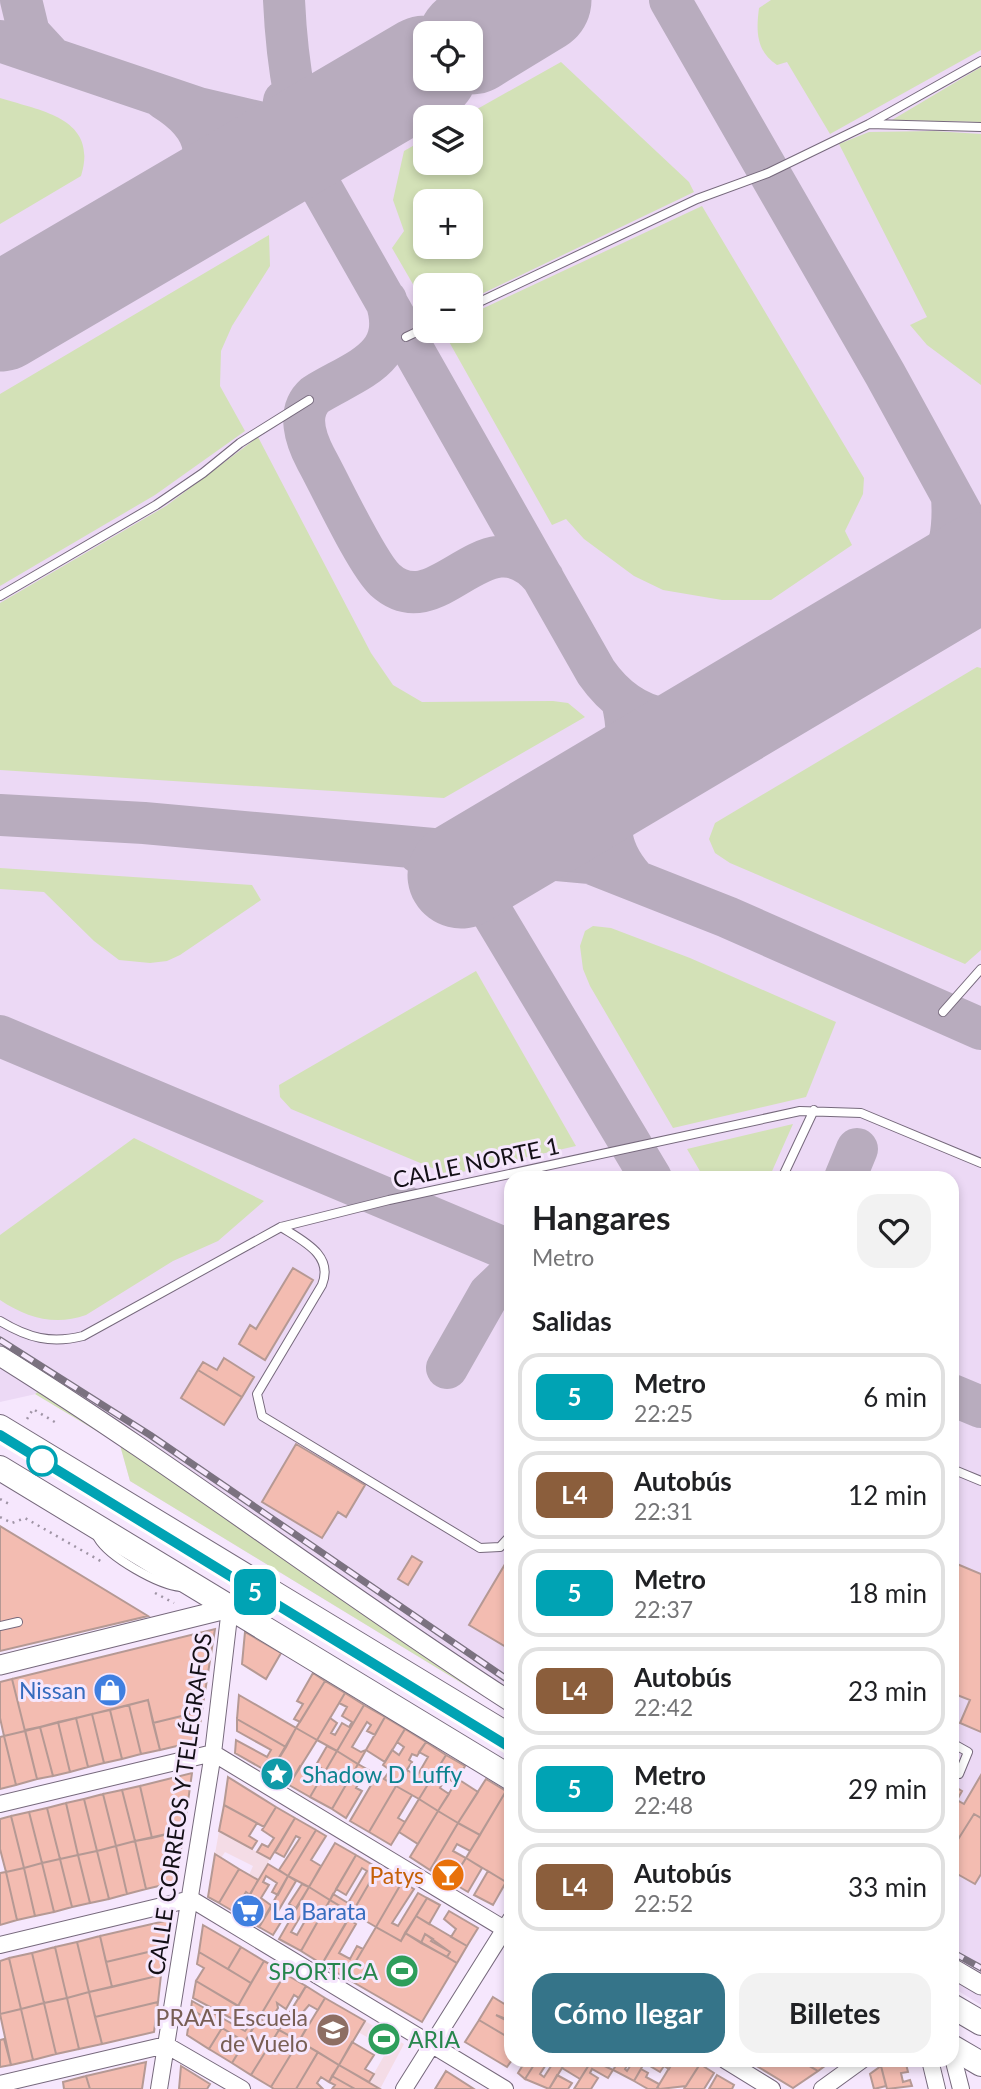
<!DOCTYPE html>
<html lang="es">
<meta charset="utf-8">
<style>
body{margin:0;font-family:Lato,sans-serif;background:#f2f2f2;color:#202124;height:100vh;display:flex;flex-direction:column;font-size:26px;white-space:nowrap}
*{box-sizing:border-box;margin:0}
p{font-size:23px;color:#757577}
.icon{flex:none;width:38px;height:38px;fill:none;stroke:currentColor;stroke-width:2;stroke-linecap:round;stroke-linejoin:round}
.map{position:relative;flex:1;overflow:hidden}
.side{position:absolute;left:504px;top:1171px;width:455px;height:896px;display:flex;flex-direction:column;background:#fff;border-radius:21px;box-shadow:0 4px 10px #0003}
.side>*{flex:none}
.badge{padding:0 14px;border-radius:10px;font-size:24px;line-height:46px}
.tools{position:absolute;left:413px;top:21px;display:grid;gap:14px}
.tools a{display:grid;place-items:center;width:70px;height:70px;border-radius:14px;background:#fff;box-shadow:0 4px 10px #0003;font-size:35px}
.map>.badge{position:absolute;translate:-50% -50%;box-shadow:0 0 0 4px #fff}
h2{padding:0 28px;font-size:26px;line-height:63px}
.round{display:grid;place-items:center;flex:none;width:74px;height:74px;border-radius:21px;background:#f2f2f2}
.head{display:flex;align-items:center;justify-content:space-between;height:119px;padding:0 28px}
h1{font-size:33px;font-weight:700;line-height:52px}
.primary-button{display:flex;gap:14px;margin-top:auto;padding:14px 28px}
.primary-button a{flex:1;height:80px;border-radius:21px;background:#357489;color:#fff;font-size:28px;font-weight:700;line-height:80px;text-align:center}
.primary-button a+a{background:#f2f2f2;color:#202124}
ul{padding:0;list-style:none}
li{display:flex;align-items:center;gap:21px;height:88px;margin:0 14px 10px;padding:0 14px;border:4px solid #e0e0e0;border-radius:21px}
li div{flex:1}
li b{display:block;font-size:26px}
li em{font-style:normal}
li .badge{min-width:77px;font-weight:700;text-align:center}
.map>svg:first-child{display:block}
.commercial{fill:#f4dce6}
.built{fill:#ecd9f5;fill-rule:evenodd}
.green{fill:#d3e1b7;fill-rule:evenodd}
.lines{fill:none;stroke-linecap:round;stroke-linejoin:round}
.taxiway{stroke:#b8acbe;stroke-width:42}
.runway{stroke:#b8acbe;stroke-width:107}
.building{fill:#f3bcb1;stroke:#b59994;stroke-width:2;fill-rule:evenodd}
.service-casing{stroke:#76697c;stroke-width:10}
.minor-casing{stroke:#76697c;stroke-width:18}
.tertiary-casing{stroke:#76697c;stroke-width:21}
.primary-casing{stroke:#76697c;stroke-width:26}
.path{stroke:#9f94a5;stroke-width:2.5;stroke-dasharray:2 5;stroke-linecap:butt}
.service{stroke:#fff;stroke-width:8}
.minor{stroke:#fff;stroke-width:16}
.tertiary{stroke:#fff;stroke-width:19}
.primary{stroke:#fff;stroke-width:24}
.rail-casing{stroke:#7b7280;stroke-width:7}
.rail{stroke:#f6e7fd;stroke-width:4.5;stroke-dasharray:13;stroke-linecap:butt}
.line-casing{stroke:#fff;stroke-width:16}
.line{stroke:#00a3b4;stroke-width:10}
.stop-dot{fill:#fff;stroke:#00a3b4;stroke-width:3.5}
.labels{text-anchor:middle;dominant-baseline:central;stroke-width:6;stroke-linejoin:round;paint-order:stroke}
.street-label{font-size:23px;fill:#130f16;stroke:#f6e7fd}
.shop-label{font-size:23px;fill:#366cbe;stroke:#f6e7fd;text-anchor:end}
.culture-label{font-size:23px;fill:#0d838f;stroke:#f6e7fd;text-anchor:start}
.food-label{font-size:23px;fill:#c56008;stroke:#f6e7fd;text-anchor:end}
.leisure-label{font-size:23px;fill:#27864d;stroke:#f6e7fd;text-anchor:end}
.education-label{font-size:23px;fill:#785e54;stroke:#f6e7fd;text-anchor:end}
</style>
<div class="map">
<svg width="981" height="2089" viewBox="0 0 981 2089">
<rect width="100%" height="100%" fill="#f6e7fd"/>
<path class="commercial" d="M219,1831L270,1859L258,1880L249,1875L253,1866L225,1852L221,1858L215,1854Z
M365,2021L404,2044L380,2089L369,2082L388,2049L358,2032Z"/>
<path class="built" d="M0,0H981V2005L952,1987V1178H511V1713L130,1481L120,1445L36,1394L0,1402ZM425,33H471V79H425ZM425,117H471V163H425ZM425,201H471V247H425ZM425,285H471V331H425Z"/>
<path class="green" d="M771,0H981V50L830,134L787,62L777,65C756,51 756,31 759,8Z
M561,62L689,182L694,192L471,299V285H425V305L392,248L404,231L393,200L404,151L425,139V163H471V117H463ZM425,201H471V247H425Z
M981,67V122L892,120Z
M0,98C41,111 99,118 81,176L0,224Z
M934,131L981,134V385L927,345L910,325L927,317L839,144L869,132Z
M702,206L864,478L863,494L845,531L852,545L771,600H722L663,590L634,576L584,539L566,519L552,525L443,331H471V314Z
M269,235L270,266L232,326L221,351L220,386L245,431L155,495L0,586V394Z
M258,437L371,653L393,685L422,702L553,701L568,703L585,717L444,798L0,770V603L166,506Z
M977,667L981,668V950L965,964L730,863L715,853L709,839L715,823Z
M0,868L252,885L261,900L180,955L167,961L150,963L119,960L94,941L44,892L0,889Z
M593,926L611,928L690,958L836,1022L806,1097L673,1128L590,986L583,969L580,946L585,931Z
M476,971L576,1146L449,1175L291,1109L280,1097L279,1085Z
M793,1124L769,1178H704L687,1149Z
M134,1138L264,1201L218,1241L173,1261L86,1315C55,1326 27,1318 0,1300V1235Z
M44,1387L479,1685L488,1699L130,1481L120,1445L35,1394Z"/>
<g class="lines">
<path class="taxiway" d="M21,0L29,33L53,59
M284,0C287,66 297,127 322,189L596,672C636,729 689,729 749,704
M670,0L885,374L981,549
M0,41L198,108L280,127L321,121L382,95
M164,99C214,130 215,166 179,210
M176,213C221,184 279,161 284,101
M386,300C405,359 355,370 315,395C296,412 306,440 316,459C331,486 366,562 385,580C439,629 485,510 543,578
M897,618C924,605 951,597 981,605
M875,629C927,589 957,568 952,497
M0,815L144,823L590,863L727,917L981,1029
M477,845L538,825L609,783C630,761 629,729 622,701
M419,853L461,875L488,906L651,1178
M634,879C592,830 614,797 654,760
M0,1036L511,1251
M845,1178L857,1149
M447,1368L489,1294L511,1273
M952,1395L981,1407"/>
<path class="runway" d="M471,41L538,0
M0,318L425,69
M461,875L981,566"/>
</g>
<path class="building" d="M293,1268L313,1280L265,1360L239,1344L250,1325L256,1329Z
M224,1358L254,1377L242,1397L198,1370L203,1362L217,1370Z
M198,1370L242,1397L224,1425L181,1398Z
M296,1444L365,1485L346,1517L338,1512L322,1538L262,1502Z
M0,1526L148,1616L0,1651Z
M511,1554V1650L469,1625Z
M412,1556L422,1562L408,1585L398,1579Z
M957,1564L981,1574V1732L960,1723L970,1700L952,1693V1575Z
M215,1629L202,1711L153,1723L148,1700L25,1731L12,1679Z
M245,1632L281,1653L266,1679L242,1664Z
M313,1673L325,1681L300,1722L294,1719L303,1704L297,1701Z
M12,1679L25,1731L4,1736L0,1718V1682Z
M325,1681L345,1693L317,1740L296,1728Z
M345,1693L364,1705L337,1751L317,1740L330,1718L337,1723L331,1733L335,1735L342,1723L349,1727L352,1722L342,1716L347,1707L339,1703Z
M239,1695L296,1728L286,1747L237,1719Z
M148,1700L160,1750L141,1754L129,1705Z
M129,1705L141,1754L122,1759L110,1710Z
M364,1705L385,1717L375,1735L367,1731L371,1725L367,1722L352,1747L361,1752L366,1750L358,1764L337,1751Z
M110,1710L122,1759L104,1763L92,1714Z
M202,1711L198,1741L160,1750L153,1723Z
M92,1714L104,1763L88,1767L76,1718Z
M385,1717L405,1729L385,1762L366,1750Z
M76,1718L88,1767L70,1772L58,1722Z
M237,1719L286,1747L270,1773L235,1753L236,1740L267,1757L271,1750L237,1731Z
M58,1722L70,1772L53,1776L40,1727Z
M40,1727L53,1776L37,1779L25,1730Z
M296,1728L317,1740L289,1785L270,1773Z
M405,1729L426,1742L417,1756L412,1754L409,1760L412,1762L396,1786L384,1779L390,1770L383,1765L392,1750L399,1755L404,1747L397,1742Z
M25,1731L37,1779L16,1785L4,1736Z
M4,1736L16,1785L0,1789V1737Z
M426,1742L446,1755L419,1799L396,1786L407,1770L417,1776L428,1757L419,1752Z
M327,1746L337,1751L310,1797L289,1785L300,1766L316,1775L321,1768L316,1765Z
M337,1751L358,1764L332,1809L310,1797Z
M446,1755L465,1766L455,1783L446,1777L440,1788L449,1794L438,1811L419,1799Z
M358,1764L377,1775L375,1779L365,1773L356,1788L362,1791L346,1818L332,1809Z
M192,1773L184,1830L152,1838L140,1786Z
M377,1775L396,1786L369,1832L350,1821Z
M981,1775V1818L974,1814L952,1849V1785L962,1791L957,1800L964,1804Z
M228,1777L276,1807L264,1827L224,1805Z
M458,1779L478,1792L458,1823L438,1811Z
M486,1779L506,1791L480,1835L458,1823Z
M140,1786L152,1838L135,1841L122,1790Z
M396,1786L412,1795L398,1818L405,1822L391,1845L369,1832Z
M122,1790L135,1841L116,1846L103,1794Z
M506,1791L511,1794V1874L506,1882L466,1858Z
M103,1794L116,1846L97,1851L84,1799Z
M84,1799L97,1851L78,1855L66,1803Z
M419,1799L438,1811L418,1844L399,1832Z
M66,1803L78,1855L60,1859L47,1808Z
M224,1805L257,1823L249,1836L257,1841L252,1849L219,1831Z
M276,1807L295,1818L270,1859L257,1852L262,1844L268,1847L274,1838L262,1830Z
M47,1808L60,1859L42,1863L29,1812Z
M438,1811L458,1823L430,1870L410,1857Z
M29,1812L42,1863L24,1868L11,1816Z
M974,1814L981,1818V1874L975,1884L952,1871V1849Z
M11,1816L24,1868L6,1872L0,1849V1819Z
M295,1818L316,1830L288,1876L279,1870L300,1838L296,1836L284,1857L275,1852Z
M458,1823L480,1835L470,1851L457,1844L453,1851L466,1858L451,1882L430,1870Z
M184,1830L176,1882L146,1889L135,1841Z
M316,1830L326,1836L311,1860L321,1866L309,1887L288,1876Z
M135,1841L146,1889L127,1894L116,1846Z
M335,1843L356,1855L330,1900L309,1887Z
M116,1846L127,1894L109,1899L97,1851Z
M97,1851L109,1899L90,1903L78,1855Z
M215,1854L239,1869L219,1903L208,1897Z
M78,1855L90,1903L72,1907L60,1859Z
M356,1855L378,1868L352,1913L330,1900L333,1894L348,1903L367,1871L362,1868L346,1895L336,1889Z
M466,1858L482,1868L468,1892L451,1882Z
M60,1859L72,1907L54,1912L42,1863Z
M42,1863L54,1912L35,1916L24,1868Z
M268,1864L288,1876L278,1895L272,1892L277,1883L266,1876L263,1882L269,1885L261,1898L272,1906L259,1927L238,1914Z
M24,1868L35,1916L17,1920L6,1872Z
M378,1868L402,1882L376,1927L352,1913Z
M239,1869L258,1880L250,1895L246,1892L241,1900L245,1903L238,1914L219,1903Z
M488,1871L506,1882L493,1905L474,1895Z
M6,1872L17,1920L0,1925V1873Z
M288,1876L296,1881L274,1918L281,1922L273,1935L259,1927Z
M402,1882L414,1889L392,1923L398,1926L418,1893L427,1898L401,1941L376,1927Z
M302,1884L309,1887L296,1908L289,1904Z
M309,1887L330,1900L301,1951L279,1939ZM309,1902L314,1905L297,1935L291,1932Z
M427,1898L440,1905L429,1924L416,1916Z
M330,1900L352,1913L322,1964L301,1951Z
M449,1911L478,1928L467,1946L451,1937L456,1929L444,1919Z
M416,1916L467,1946L457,1963L447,1957L450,1952L431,1941L433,1939L425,1934L421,1943L405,1933Z
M348,1919L356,1924L339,1953L350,1959L357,1946L363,1949L346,1978L322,1964Z
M169,1920L165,1948L106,1962L100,1936Z
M203,1925L241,1947L228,1969L199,1952Z
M376,1927L401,1941L405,1933L457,1963L422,2022L346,1978Z
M425,1934L450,1952L447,1957L421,1943Z
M100,1936L112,1987L89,1992L77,1942Z
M77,1942L89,1992L67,1998L55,1947Z
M55,1947L67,1998L44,2003L32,1953Z
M241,1947L264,1961L251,1983L228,1969Z
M165,1948L161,1975L112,1987L106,1962Z
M199,1952L251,1983L238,2006L196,1981L204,1968L197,1964Z
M32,1953L44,2003L21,2009L9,1958Z
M9,1958L21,2009L0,2014V1961Z
M264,1961L275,1967L271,1973L282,1979L259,2018L238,2006Z
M285,1974L306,1986L299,1998L294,1995L286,2009L277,2003L278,2008L273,2016L283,2022L279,2030L259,2018Z
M161,1975L158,2002L95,2017L89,1992Z
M196,1981L259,2018L245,2042L191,2009L192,2001L245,2031L248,2027L193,1998Z
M306,1986L325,1998L318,2010L309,2005L303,2012L299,2022L307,2027L299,2041L279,2030Z
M89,1992L102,2044L79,2049L67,1998Z
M493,1997L511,2008V2021L496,2015L511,2023V2039L479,2020Z
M67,1998L79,2049L56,2054L44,2003Z
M325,1998L365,2021L339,2065L299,2041Z
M158,2002L154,2032L102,2044L95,2017Z
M44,2003L56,2054L33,2060L21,2009Z
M21,2009L33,2060L11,2065L0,2014Z
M191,2009L222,2028L209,2049L187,2035Z
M259,2018L279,2030L251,2075L232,2063Z
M479,2020L511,2039L512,2060L507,2067L465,2042Z
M222,2028L245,2042L232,2063L209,2049Z
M279,2030L299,2041L271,2087L251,2075Z
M4,2039L11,2065L0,2067V2040Z
M299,2041L318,2052L296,2089H274L271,2087Z
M352,2042L374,2055L365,2069L374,2074L369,2082L339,2065Z
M318,2052L339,2065L329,2082L321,2077L317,2083L323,2089H296Z
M526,2060H537L525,2079L518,2073Z
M537,2060H549L540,2074L544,2077L555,2060H567L549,2089L525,2079Z
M567,2060H592L580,2079L562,2068Z
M592,2060L613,2070L608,2078L592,2069L590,2073L598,2078L591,2089H574Z
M620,2060H631L625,2069L627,2071L634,2060H646L634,2081L613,2070Z
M646,2060H674L669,2069L664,2066L660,2072L645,2063Z
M674,2060H693L700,2064L686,2086L660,2089L657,2088Z
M757,2060H799L818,2071L793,2088L755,2065Z
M806,2060H833L818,2071L804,2063Z
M889,2060H905L908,2072L901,2073L903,2082L910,2080L912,2086L887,2089L881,2066Z
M146,2062L142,2089H90L86,2076Z
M700,2064L714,2073L704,2089H684Z
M339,2065L380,2089H355L332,2076Z
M181,2066L210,2084L207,2089H179Z
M881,2066L886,2086L874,2089L870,2074Z
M641,2069L648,2073L646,2077L659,2084L657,2089H648L634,2081Z
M446,2071L474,2089H435Z
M557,2075L572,2083L568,2089H549Z
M717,2075L734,2085L732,2089H709Z
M86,2076L90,2089H64L63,2082Z
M332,2076L355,2089H332L335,2085L329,2082Z"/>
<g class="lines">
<defs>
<path id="service" d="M869,124L981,61
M471,306L697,199L768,173L869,124L981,127
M406,337L425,328
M0,596L156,505L203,473L240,443L309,400
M943,1012L981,969
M782,1178L814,1110
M281,1227C303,1241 334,1255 322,1285L257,1394L262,1416L480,1548L500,1547L511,1535
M0,1321C28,1338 51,1344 83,1336L281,1227L389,1200L800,1111L861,1113L981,1163
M952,1469L981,1481
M98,1538C109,1557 158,1585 181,1587
M0,1626L18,1622
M952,1743L968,1752L959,1774L952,1773"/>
<path id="minor" d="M0,1804L213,1753L511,1933
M0,1945L191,1899L505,2089
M952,2054L961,2089
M725,2060L772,2089
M930,2060L937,2089
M0,2084L166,2045L242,2089
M159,2089L213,1753L230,1608
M404,2089L511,1919
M822,2089L862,2060"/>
<path id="tertiary" d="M0,1356C175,1465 338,1591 511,1702
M0,1665L230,1608
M952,1968L981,1985"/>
<path id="primary" d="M0,1427L511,1737
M0,1468L511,1778
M952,2006L981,2023
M952,2047L981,2064"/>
</defs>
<use href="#service" class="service-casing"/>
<use href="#minor" class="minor-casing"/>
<use href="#tertiary" class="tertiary-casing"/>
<use href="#primary" class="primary-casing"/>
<path class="path" d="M27,1419L33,1409L58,1424
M0,1499L11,1505
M0,1517L12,1523L25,1518L104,1563
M155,1593L174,1603"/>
<use href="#service" class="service"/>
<use href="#minor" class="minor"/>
<use href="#tertiary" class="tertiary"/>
<use href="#primary" class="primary"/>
<defs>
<path id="rail" d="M0,1340L150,1435L511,1682
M952,1952L981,1968"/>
</defs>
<use href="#rail" class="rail-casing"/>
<use href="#rail" class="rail"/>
</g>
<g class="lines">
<defs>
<path id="line" d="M0,1435L511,1748"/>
</defs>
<use href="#line" class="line-casing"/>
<use href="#line" class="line"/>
</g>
<defs>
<symbol id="shop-disc" viewBox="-11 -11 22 22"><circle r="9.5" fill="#3f7fe0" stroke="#f6e7fd"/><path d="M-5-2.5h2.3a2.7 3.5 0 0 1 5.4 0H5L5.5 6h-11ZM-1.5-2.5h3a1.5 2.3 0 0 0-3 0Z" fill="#fff"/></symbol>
<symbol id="sight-disc" viewBox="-11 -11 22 22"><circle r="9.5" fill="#0f9aa8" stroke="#f6e7fd"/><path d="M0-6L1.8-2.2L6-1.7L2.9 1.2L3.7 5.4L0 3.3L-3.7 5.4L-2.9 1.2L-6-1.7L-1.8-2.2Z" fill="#fff"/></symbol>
<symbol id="bar-disc" viewBox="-11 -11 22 22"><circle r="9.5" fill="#e8710a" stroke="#f6e7fd"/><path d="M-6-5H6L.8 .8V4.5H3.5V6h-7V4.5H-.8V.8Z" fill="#fff"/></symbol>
<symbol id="supermarket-disc" viewBox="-11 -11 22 22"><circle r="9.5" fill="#3f7fe0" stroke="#f6e7fd"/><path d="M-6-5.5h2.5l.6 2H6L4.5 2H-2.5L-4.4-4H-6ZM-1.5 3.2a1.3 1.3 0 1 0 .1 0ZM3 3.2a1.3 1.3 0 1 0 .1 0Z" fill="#fff"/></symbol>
<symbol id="stadium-disc" viewBox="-11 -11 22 22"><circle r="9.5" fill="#2e9e5b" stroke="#f6e7fd"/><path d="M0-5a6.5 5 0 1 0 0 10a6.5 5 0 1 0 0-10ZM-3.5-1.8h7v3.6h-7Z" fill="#fff"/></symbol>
<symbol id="school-disc" viewBox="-11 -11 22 22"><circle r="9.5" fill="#8d6e63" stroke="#f6e7fd"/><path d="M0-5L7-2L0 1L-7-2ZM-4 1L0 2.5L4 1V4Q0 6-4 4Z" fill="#fff"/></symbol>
</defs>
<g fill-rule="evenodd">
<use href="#shop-disc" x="91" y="1671" width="38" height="38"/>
<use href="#sight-disc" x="258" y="1755" width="38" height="38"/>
<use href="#bar-disc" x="429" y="1856" width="38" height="38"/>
<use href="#supermarket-disc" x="229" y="1892" width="38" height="38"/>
<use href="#stadium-disc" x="383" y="1952" width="38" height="38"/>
<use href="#school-disc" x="314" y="2011" width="38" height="38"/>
<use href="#stadium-disc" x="365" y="2020" width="38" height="38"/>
</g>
<circle class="stop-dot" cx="42" cy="1461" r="14"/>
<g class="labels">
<g class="street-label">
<text transform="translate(476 1162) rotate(-12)">CALLE NORTE 1</text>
<text transform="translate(179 1804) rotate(-82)">CALLE CORREOS Y TELÉGRAFOS</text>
</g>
<g class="shop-label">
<text x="86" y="1690">Nissan</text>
<text x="272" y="1911" text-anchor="start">La Barata</text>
</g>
<g class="culture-label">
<text x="302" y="1774">Shadow D Luffy</text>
</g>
<g class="food-label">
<text x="424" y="1875">Patys</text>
</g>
<g class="leisure-label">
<text x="378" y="1971">SPORTICA</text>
<text x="408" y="2039" text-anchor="start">ARIA</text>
</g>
<g class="education-label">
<text x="308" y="2017">PRAAT Escuela<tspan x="308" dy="26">de Vuelo</tspan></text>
</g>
</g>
</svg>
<div class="tools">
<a><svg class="icon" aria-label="locate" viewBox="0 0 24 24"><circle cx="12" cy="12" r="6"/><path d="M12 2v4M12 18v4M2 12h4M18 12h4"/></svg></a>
<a><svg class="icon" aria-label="layers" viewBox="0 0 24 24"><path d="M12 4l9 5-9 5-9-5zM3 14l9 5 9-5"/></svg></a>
<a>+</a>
<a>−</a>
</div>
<b class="badge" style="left:255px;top:1592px;background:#00a3b4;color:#fff">5</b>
<section class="side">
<div class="head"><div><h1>Hangares</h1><p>Metro</p></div><a class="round"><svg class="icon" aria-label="heart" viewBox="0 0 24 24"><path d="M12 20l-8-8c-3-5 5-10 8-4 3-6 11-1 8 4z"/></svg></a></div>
<h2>Salidas</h2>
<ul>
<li><span class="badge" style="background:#00a3b4;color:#fff">5</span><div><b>Metro</b><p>22:25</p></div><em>6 min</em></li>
<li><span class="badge" style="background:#8b5e3c;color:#fff">L4</span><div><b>Autobús</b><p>22:31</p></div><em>12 min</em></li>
<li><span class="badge" style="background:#00a3b4;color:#fff">5</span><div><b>Metro</b><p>22:37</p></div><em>18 min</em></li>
<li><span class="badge" style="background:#8b5e3c;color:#fff">L4</span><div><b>Autobús</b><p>22:42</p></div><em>23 min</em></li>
<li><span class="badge" style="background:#00a3b4;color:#fff">5</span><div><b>Metro</b><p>22:48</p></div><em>29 min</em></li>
<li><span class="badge" style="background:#8b5e3c;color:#fff">L4</span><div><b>Autobús</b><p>22:52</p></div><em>33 min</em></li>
</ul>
<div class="primary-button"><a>Cómo llegar</a><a>Billetes</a></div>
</section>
</div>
